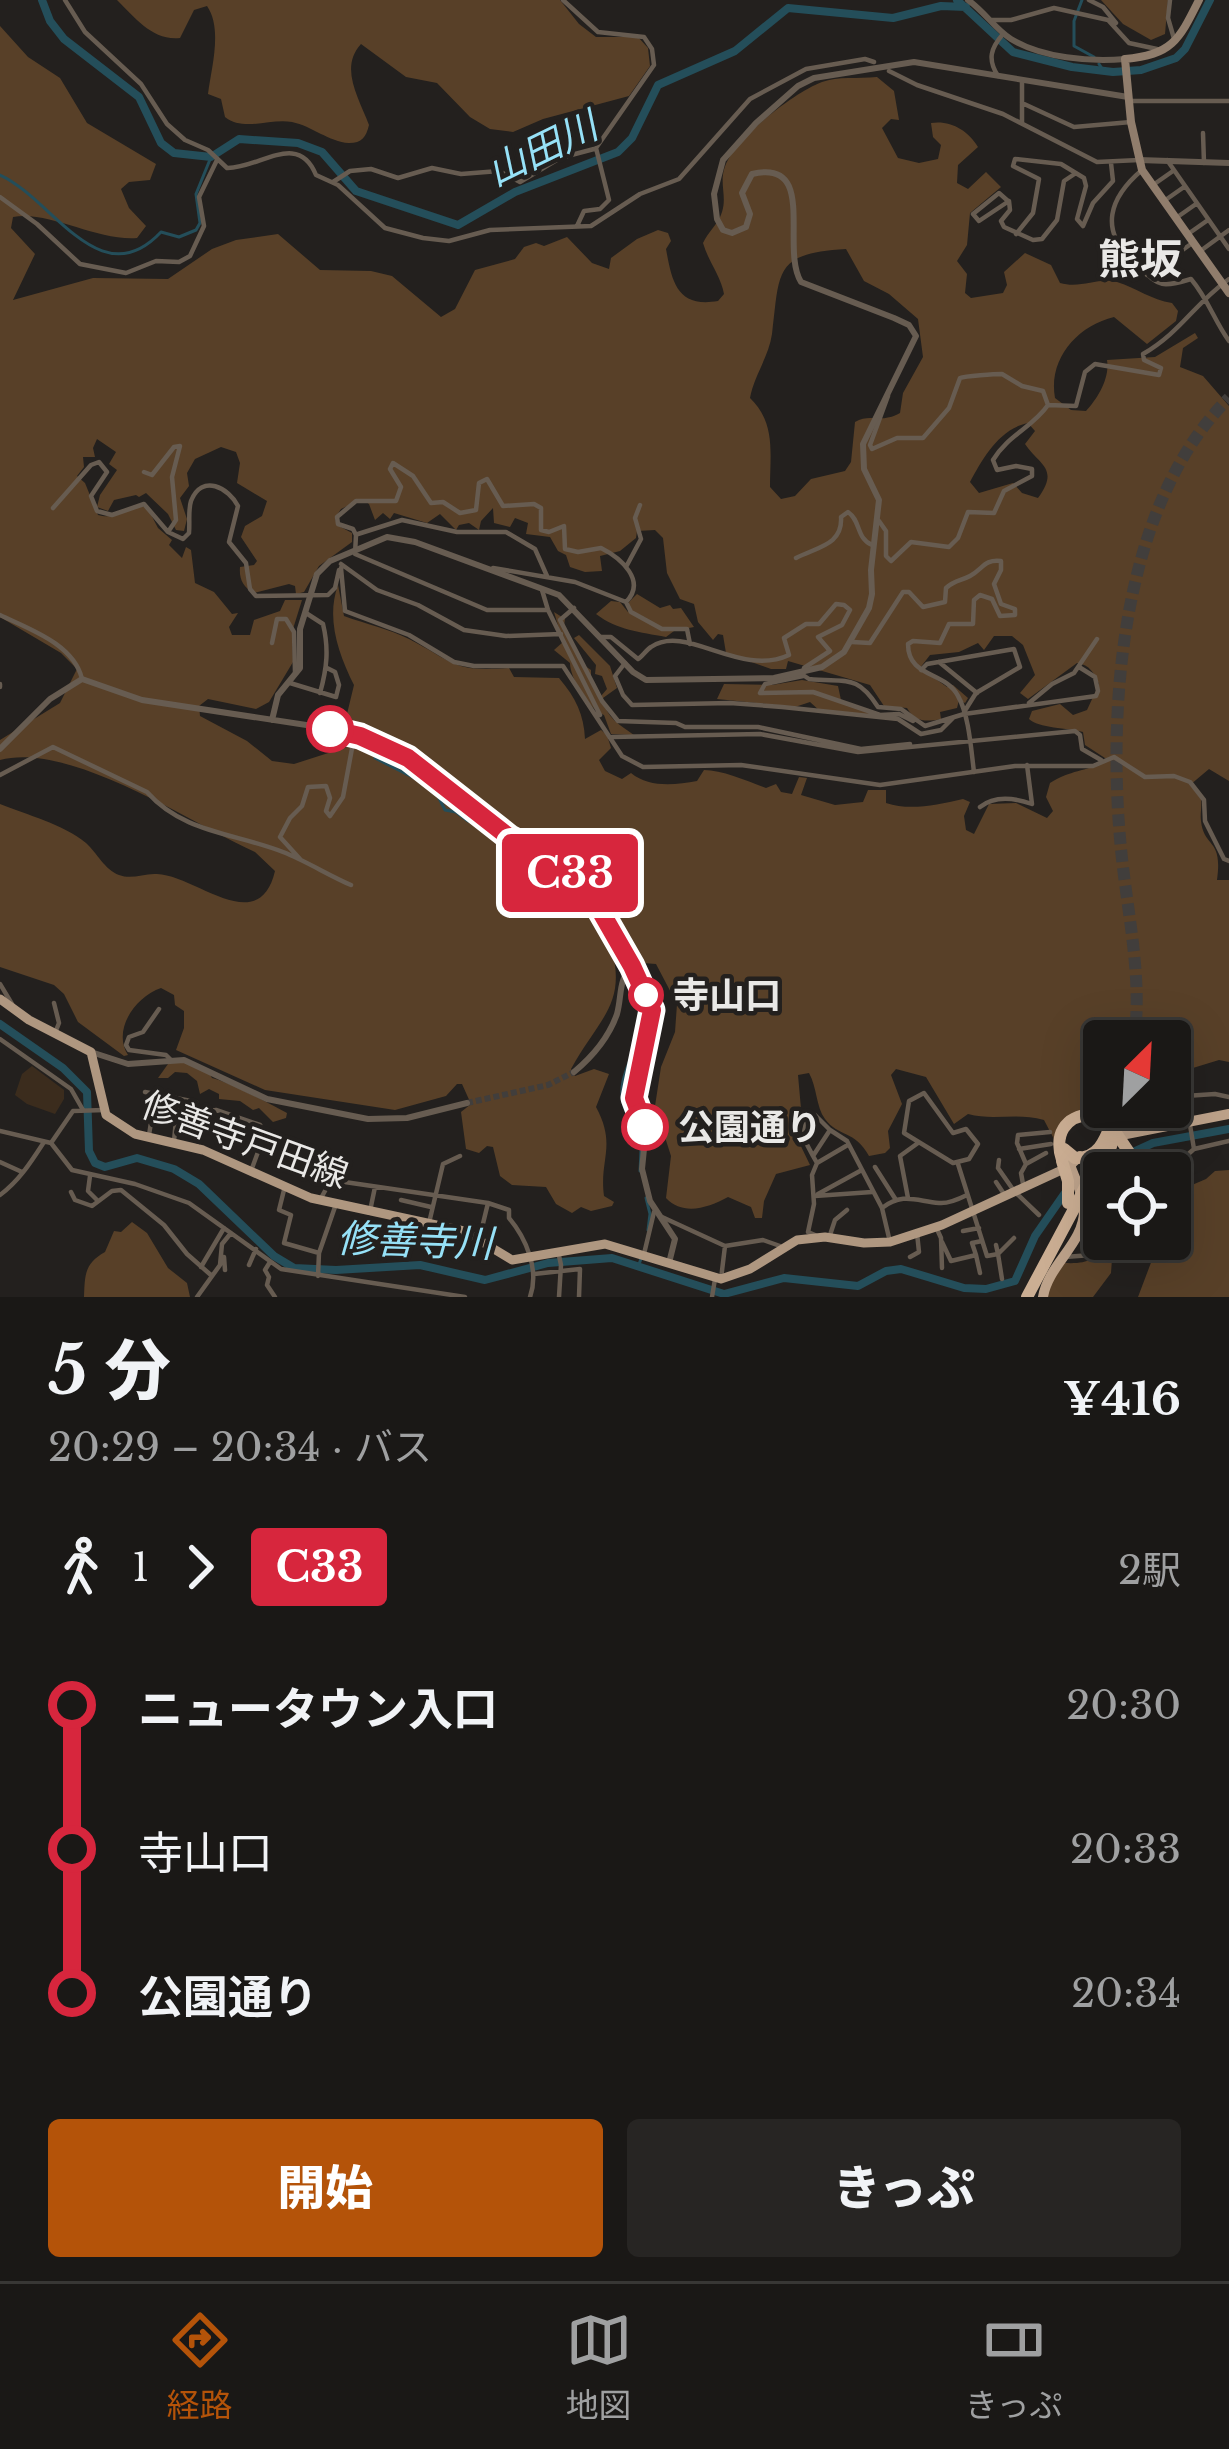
<!DOCTYPE html>
<html lang="ja">
<meta charset="utf-8">
<style>
body{margin:0;font-family:"Libre Baskerville","Noto Sans JP",serif;background:#272523;color:#f1f3f6;height:100vh;display:flex;flex-direction:column;font-size:45px;white-space:nowrap}
*{box-sizing:border-box;margin:0}
p{font-size:39px;color:#9fa0a1}
.icon{flex:none;width:66px;height:66px;fill:none;stroke:currentColor;stroke-width:2;stroke-linecap:round;stroke-linejoin:round}
.map{position:relative;height:1297px;overflow:hidden}
.sheet{display:flex;flex-direction:column;background:#1a1816;flex:1}
.sheet>*{flex:none}
.badge{padding:0 24px;border-radius:9px;font-size:42px;line-height:78px}
.needle{width:78px;rotate:24deg}
.buttons{position:absolute;left:1083px;top:1020px;display:grid;gap:24px}
.buttons a{display:grid;place-items:center;width:108px;height:108px;border-radius:12px;background:#1a1816;box-shadow:0 12px 48px #0002,0 0 0 3px #383735;font-size:60px}
.map>.badge{position:absolute;translate:-50% -50%;box-shadow:0 0 0 6px #fff}
.legs{display:flex;align-items:center;gap:18px;height:132px;padding:0 48px;font-size:39px}
.legs p{margin-inline-start:auto}
.overview{display:flex;align-items:center;justify-content:space-between;height:204px;padding:0 48px}
h1{font-size:66px;font-weight:800;line-height:90px}
.button{display:flex;gap:24px;margin-top:auto;padding:24px 48px}
.button a{flex:1;height:138px;border-radius:12px;background:#b45309;color:#fff;font-size:48px;font-weight:800;line-height:138px;text-align:center}
.button a+a{background:#272523;color:#f1f3f6}
ul{padding:0 48px;list-style:none}
li{display:flex;align-items:center;gap:42px;height:144px;font-size:45px}
li i{display:grid;place-items:center;width:18px;height:100%;margin:0 15px;background:currentColor}
li i::after{content:'';width:30px;height:30px;margin:-15px;border:9px solid;border-radius:50%;background:#1a1816}
li p{margin-inline-start:auto}
li:first-child i{background:linear-gradient(#0000 50%,currentColor 0)}
li:last-child i{background:linear-gradient(currentColor 50%,#0000 0)}
.menu{display:flex;justify-content:space-around;align-items:center;height:168px;border-top:3px solid #383735;background:#1a1816;font-size:33px;color:#9fa0a1}
.menu a{display:grid;justify-items:center;gap:6px}
.menu .selected{color:#b45309}
.map>svg:first-child{display:block}
.green{fill:#3b2c1d}
.forest{fill:#584028;fill-rule:evenodd}
.lines{fill:none;stroke-linecap:round;stroke-linejoin:round}
.stream{stroke:#244e5a;stroke-width:3}
.river{stroke:#244e5a;stroke-width:8}
.tertiary-tunnel{stroke:#413e3c;stroke-width:6;stroke-dasharray:6 3;stroke-linecap:butt}
.motorway-tunnel{stroke:#413e3c;stroke-width:12;stroke-dasharray:12 6;stroke-linecap:butt}
.minor{stroke:#675c51;stroke-width:4.5}
.tertiary{stroke:#675c51;stroke-width:6}
.secondary{stroke:#907d6c;stroke-width:8}
.primary{stroke:#af9780;stroke-width:9}
.trunk{stroke:#bda28a;stroke-width:10}
.motorway{stroke:#cbae93;stroke-width:12}
.motorway-bridge{stroke:#cbae93;stroke-width:12}
.line-1-casing{stroke:#fff;stroke-width:27}
.line-1{stroke:#d7263d;stroke-width:18}
.stop-1-dot{fill:#fff;stroke:#d7263d;stroke-width:6}
.labels{text-anchor:middle;dominant-baseline:central;stroke-width:9;stroke-linejoin:round;paint-order:stroke}
.stop-label{font-size:36px;font-weight:bold;fill:#e9e8e6;stroke:#23201e;text-anchor:start}
.street-label{font-size:36px;fill:#e9e8e6;stroke:#23201e}
.water-label{font-size:39px;font-style:italic;fill:#96e1f7;stroke:#23201e}
.quarter-label{font-size:42px;font-weight:bold;fill:#e9e8e6;stroke:#23201e}
</style>
<div class="map">
<svg width="1229" height="1297" viewBox="0 0 1229 1297">
<rect width="100%" height="100%" fill="#23201e"/>
<path class="green" d="M32,1066L64,1090V1099L55,1114L27,1104L15,1095L22,1074Z"/>
<path class="forest" d="M117,0H560L579,24L596,37H638L648,48L650,66L629,96L543,119L513,132L490,129L470,117L437,83L406,77L361,44C339,68 359,98 369,125C366,137 362,143 349,143C329,142 312,126 292,122C270,118 244,132 225,117L221,99L208,94C211,69 223,29 207,6L194,10L180,38C153,41 135,18 117,0Z
M1101,0H1168L1165,34L1151,40L1123,24Z
M0,26L28,57L60,78L87,123L156,164L150,180L129,182L121,189L129,208L146,226L137,238C96,241 48,210 13,217L11,228L35,254L13,300L93,278L168,279L212,249L236,240L278,234L320,270L371,271L392,276L441,317L455,309L475,270L515,259L524,247L536,243L544,246L567,237L592,263L609,269L611,258L637,239L658,230L668,233L671,241L666,249C672,282 677,308 718,301L724,294C721,276 708,261 703,243C708,232 719,223 722,212C728,193 716,180 729,158C743,133 795,92 822,82C838,76 858,79 877,77L894,91L899,120L891,119L882,128L898,158L919,163L938,159L941,145L933,137L931,123C950,120 968,130 978,147L958,165L957,183L968,189L986,172L1001,187L970,213L967,245L957,261L967,274L965,293L971,298L1003,293L1007,285L1004,272L1025,253L1051,265L1060,283C1081,289 1098,277 1117,282C1137,288 1151,300 1172,303L1178,311L1176,321L1147,344L1114,317C1077,326 1048,359 1055,398L1071,410L1086,411C1098,398 1110,378 1107,360L1155,357L1195,333L1198,338L1183,348L1180,367L1203,376L1229,406V781L1209,769L1190,785L1201,799C1202,807 1200,814 1201,821C1204,849 1223,837 1217,880H1229V1062L1219,1060L1170,1075V1041H1144L1131,1035L1128,1041H1104V1107H1111L1106,1112C1077,1103 1067,1116 1055,1141L1044,1120C1017,1112 994,1121 968,1114L954,1124L926,1077L896,1069L891,1075L902,1104L888,1131L890,1148L885,1153L869,1156C855,1130 838,1137 825,1119C816,1107 817,1087 809,1073L798,1075L802,1120L797,1138L810,1165L776,1174L764,1201L762,1218H755L751,1207L728,1197C708,1208 683,1216 666,1198L671,1156L655,1106L661,1067L675,1032L677,1004L656,964L643,963L620,926L611,925L607,933C631,1003 602,1013 571,1069L575,1076L594,1069L609,1074L596,1107C617,1146 599,1159 604,1196L614,1202L612,1206L591,1211L581,1207L572,1213L556,1204L546,1187L512,1185L500,1176L493,1147L487,1146L479,1153L466,1149L461,1112L471,1104L462,1084H457L446,1096L395,1110L265,1090L176,1050L184,1028V1011L175,1005L174,995L161,988C135,997 112,1030 128,1055L124,1056L78,1022L64,994L54,985L0,967V804C27,815 63,824 86,843C97,853 105,870 119,875C132,880 144,873 157,874C195,875 259,939 275,871L255,852C191,823 69,741 0,760V740L60,703L77,669L61,653L0,617ZM846,249L864,281L889,294L918,319L923,357L903,393L900,413C881,424 870,413 855,422L851,462L845,471L811,479L795,496L781,499L770,487C770,453 776,423 750,398C754,376 769,356 772,334C780,272 773,253 846,249ZM1028,423L1035,431L1025,444C1039,465 1060,468 1038,498L1022,493L1013,483L979,493L970,482C983,458 999,429 1028,423ZM97,439L116,452L109,464L117,470L100,495L97,507L108,511L114,500L136,495L139,497L146,493L168,514L176,530L184,531L187,519L180,498L189,486L187,473L195,459L221,447L236,452L240,463L237,483L267,501L262,516L245,526L241,537L257,561L254,565L240,567C239,579 243,587 254,593L289,584L295,586L296,594L304,592L319,566L352,542V533L337,525L335,518L341,509L362,499L369,504L375,520L383,513L390,519L394,513L427,523L440,514L456,530L459,525L469,523L479,530L481,521L493,508L494,523L510,527L515,518L528,523L526,534L550,537L558,551L566,555L570,567L585,572L602,571L600,556L620,551L636,538L637,531L655,530L663,538L667,573L680,599L694,604L698,622L713,640L718,634L723,635L726,653L771,669H786L788,661L870,685L884,706L907,708C915,722 926,722 941,719L940,712L957,708L959,700L965,703L968,698L953,685L947,687L920,668L930,655L959,652L978,643L984,650L994,636H1012L1023,645L1035,675L1020,693L1028,699L1077,663C1090,665 1094,673 1099,684L1087,710L1073,715L1060,704L1032,711L1029,719C1038,728 1068,728 1083,732L1085,745L1108,760C1087,772 1072,769 1050,783L1046,797L1053,811L1047,818L1016,803L989,804L974,834L966,830L964,816L970,802L963,799C936,805 910,811 886,803V790H868L863,802L835,805L801,795L807,778L799,777L792,794L781,792L776,784L766,788C747,781 722,770 704,770L697,781C675,785 649,788 631,773L622,779L605,771L599,760L611,748L607,735L601,730L585,739C584,715 576,698 559,678L514,677L509,668C451,672 456,663 409,639C389,629 366,624 344,616L338,585C326,618 338,653 354,685L346,718L351,728L360,733L350,746L294,764L272,761L247,741L200,716L199,706L208,699L256,709L269,702L293,662L292,632L302,600H285L280,611L254,620L250,635H232L229,627L238,613L232,614L214,592L195,583L191,550L186,547L182,558L169,545L172,540L158,528L147,507C128,505 117,521 98,515L85,483L77,476L84,467L83,457H95L93,448Z
M637,594L660,608L670,605L673,609L681,608L694,627L674,631L666,637C640,632 617,630 596,614L611,601L620,602L628,612L629,602Z
M554,612L565,619L564,626L585,666L591,670V680L601,696L607,689L602,676L595,674L596,665L574,638L579,635L610,666L617,688L603,698C606,719 621,725 634,735L611,734L604,715C588,708 570,678 570,663L554,650L563,642Z
M802,680L838,686L841,700L877,716L820,711L810,702L795,707L717,699L724,684L772,685Z
M181,1061L209,1073L212,1078C227,1081 272,1105 287,1113L286,1118L273,1122L259,1108L253,1110L240,1101L219,1099V1094L209,1089L200,1094L197,1081L187,1073L175,1072L168,1078H158L168,1064Z
M1229,1170V1297H1138L1155,1252V1245L1147,1239H1170V1189L1178,1191L1206,1179L1215,1171Z
M132,1222L147,1233L168,1268L187,1283L190,1297H84C85,1275 84,1264 105,1252L114,1231L121,1232Z
M1108,1242L1113,1245L1111,1273L1093,1297H1048V1287L1065,1263C1087,1264 1096,1260 1108,1242Z"/>
<g class="lines">
<path class="stream" d="M1082,0L1074,21V46L1094,57
M1099,64L1103,70
M0,175C53,199 100,297 161,232L179,237L196,230L200,223L196,194L211,157
M375,758L434,788L445,810L456,812L468,821L486,823L518,853L548,862
M556,867L598,910L628,970
M641,995C659,1032 607,1072 626,1111C630,1120 639,1127 643,1136
M640,1171L641,1151
M646,1198L650,1214L648,1230
M638,1267L642,1256"/>
<path class="river" d="M42,0L50,21L64,39L139,97L161,143L174,153L211,157L239,139L298,143L322,152L356,191L458,225L515,192L618,152L632,138L658,85L735,51L788,8L893,18L941,6L966,7
M957,0L1013,52L1072,67L1113,72L1141,70L1176,58L1185,49L1210,0
M0,1024L63,1068L87,1092L89,1151L95,1163L105,1167L137,1158L174,1169L199,1184L274,1256L294,1268L336,1270L420,1265L485,1280L548,1263L612,1258L724,1294L784,1278L858,1286L886,1271L901,1269L964,1288L986,1289L1015,1281L1035,1236L1067,1190
M1105,1165L1153,1143L1229,1129"/>
<path class="tertiary-tunnel" d="M467,1103L548,1085L574,1072"/>
<path class="motorway-tunnel" d="M1134,1041C1143,978 1127,912 1121,849C1107,708 1121,504 1229,398"/>
<path class="minor" d="M65,0L85,32L141,84L167,124L185,140L208,150L227,168C259,169 298,130 316,175L338,185L385,228L423,238L449,241L490,230L591,226L640,194L679,179L750,99L806,69L865,59L874,62
M563,0L598,32L644,37L652,49L654,65L596,148L609,200L600,209L584,211L577,226
M1089,0L1103,7L1116,23
M1170,0L1168,18L1175,42
M992,20H1011L1054,8L1108,20L1129,43L1157,49
M889,71L917,85L1003,114L1097,162L1139,160
M998,76C987,59 991,48 1003,34
M1128,101H1229
M1022,103L1074,127L1131,122
M1022,123V81
M1203,133L1204,163
M1167,160L1229,249
M1142,170C1109,198 1099,230 1133,261C1159,284 1156,290 1191,279C1208,299 1214,320 1229,341
M333,182L350,171L371,169L398,178L432,168L461,174L499,171L520,182L560,158L594,149
M1153,185L1173,171
M0,197L37,224L80,264L126,273L156,261L179,262L190,256L204,226L199,197L217,160
M1008,201L999,193L973,214L979,221L1009,201L1010,210L1001,221L1004,227L1033,240L1042,239L1057,220L1064,181L1076,173
M1164,201L1184,187
M1176,218L1196,204
M1016,234L1033,213L1039,179L1013,166L1015,159L1061,164L1084,178L1086,186L1077,219L1083,226L1093,203L1113,181L1111,163
M1188,234L1208,220
M1199,252L1229,230
M1147,275L1191,244
M888,396L870,445L872,449L897,438H923L949,408L960,378C965,376 995,374 1002,374L1022,386L1043,391L1048,405
M1048,405L1076,406L1085,372L1095,364L1159,375L1161,368L1144,360L1143,354C1181,332 1194,304 1229,279
M144,472L152,475L174,447L180,446L172,477L176,520L168,532
M53,508L91,465L99,462L107,472L91,496L97,511L112,515L144,504L168,532L183,539L189,533C190,523 188,510 191,501C202,473 229,488 238,506L229,542L246,563L250,589L256,596L328,595L335,588L339,570
M879,521L886,531V556L891,561L911,542L949,547L958,538L968,512L994,513L1004,491L1032,476V469L1016,466L997,470L993,460C1007,436 1033,427 1048,405
M358,534L402,520L457,532H506L535,549L547,576
M356,535L353,529L338,524L337,517L356,501H396L401,487L390,469L393,463L413,476L431,503L443,502L460,513L476,510L479,483L487,479L503,506L534,504L541,508V530L549,532L564,526L565,549L578,552L601,548C621,558 647,581 626,602
M356,535L355,554L487,610H548
M796,558C817,547 843,545 841,517L848,512C861,521 856,538 872,545
M341,564L377,590L418,605L464,630L506,636L561,634
M626,567L641,539L635,518L640,505
M341,568L345,611L409,635L454,662L474,666H563L622,756L643,767L741,765L880,785L1015,766H1093L1114,757L1145,777L1174,776L1190,782L1204,800L1205,821L1224,859L1229,861
M493,568L575,582L626,602L631,612L662,629H687L690,644
M542,590L548,610L600,715
M574,608L560,620L602,701L618,721L676,723L685,727H758L861,749L910,744
M306,613L323,624C329,649 327,668 320,693
M0,615C29,629 74,644 82,679
M601,637H611L638,659C643,656 646,650 651,647C686,623 740,678 789,655L784,638L806,624H819L836,604L844,605L850,610L842,625L818,637L830,651L804,668L803,675L809,679C846,683 856,673 878,707L901,709L925,726L964,714L1096,696L1098,691L1095,677L1079,667
M852,642L870,643L903,592H909L923,607L945,602L946,588C955,580 961,581 970,576C983,569 984,559 1001,561V570L994,584L1001,604L1015,609V615L1000,616L992,599L980,595L974,600L973,624H949L940,643L913,641L908,644C908,678 945,671 958,696C969,715 971,749 974,772
M272,643L277,619H286L294,632L295,672
M939,662L977,693
M625,663L615,676L623,695L632,705L730,703L782,707L898,719L921,734L941,730L953,718
M921,670L927,664L1014,649L1020,667L976,693L966,709
M803,676L765,684L760,693L813,692L880,715L899,714L913,721
M290,683L336,697L339,685L335,672L327,668
M0,684V687
M1029,703L1052,684L1074,673L1097,639
M612,737L760,734L858,752L1075,731L1080,735L1082,749L1101,760
M0,775L53,747L147,792C183,833 235,833 283,852C306,861 328,875 351,885
M980,807C995,795 1015,798 1032,804L1027,765
M300,859L280,837L290,818L302,806L308,787L326,786L330,798L326,811L330,816L343,797L353,743L386,753L388,747
M0,984L12,1004
M54,1003L59,1023L55,1033
M159,1009L143,1032L129,1037L126,1045L129,1050L166,1055L171,1060
M0,1039L71,1089L83,1110
M145,1092L196,1102L194,1114
M924,1093L953,1133L966,1129L978,1144L969,1159L953,1163L904,1133L909,1101Z
M1170,1097L1215,1094L1229,1097
M1160,1107L1176,1124
M177,1117L216,1110L260,1125L265,1133L251,1171
M1190,1125L1194,1149
M0,1131L51,1143L72,1170L135,1184L189,1203L281,1269L465,1297
M149,1135L153,1110L164,1097
M174,1141L178,1099
M51,1143L73,1111L104,1110
M1019,1149L1051,1144
M813,1156L803,1137L806,1123L815,1115L830,1130
M999,1160L998,1168L1012,1188
M0,1162L22,1172
M817,1163L846,1146
M958,1164L987,1256L998,1254L1002,1279
M1026,1164L1046,1153
M875,1167L896,1200
M1167,1173L1194,1149L1229,1141
M90,1176L88,1191L98,1201
M996,1182L1006,1197
M1023,1184L1021,1173L1026,1164L1017,1143L1018,1135L1050,1132
M285,1186L279,1210L291,1215L284,1243L319,1253
M71,1192L75,1200L92,1206L112,1191L121,1190L164,1225L187,1254L212,1276
M1016,1193L1039,1215
M818,1194L860,1171
M0,1195C19,1181 31,1162 44,1142
M815,1196L872,1192
M908,1198L900,1156L918,1143
M320,1200L331,1180L488,1203L479,1240
M401,1200L431,1207
M488,1203L509,1210V1218C525,1237 540,1269 530,1297
M882,1208C903,1192 916,1201 939,1203C948,1204 959,1199 967,1195
M370,1211L375,1187
M662,1217L725,1246L763,1240L780,1246
M429,1223L443,1164L460,1156
M936,1227L941,1238L942,1268
M963,1231L979,1228
M815,1235L808,1232L814,1204L812,1175L817,1163L813,1156L830,1130L847,1141L882,1208L890,1242
M829,1238L835,1220L847,1210
M942,1242L951,1261L976,1255L972,1243L982,1241
M996,1245L998,1254L1014,1238
M558,1251L561,1265L559,1297
M644,1254L654,1212
M976,1255L980,1273
M224,1257L225,1270
M910,1257L919,1252L917,1233
M1065,1257L1091,1255L1105,1239
M270,1262L265,1270L269,1277L267,1285L275,1297
M249,1265L256,1249
M201,1267L224,1228
M534,1274L580,1269L579,1297
M318,1276L319,1253L336,1204
M721,1279L725,1246
M197,1297L220,1265L222,1244L231,1233
M712,1297L715,1279"/>
<path class="tertiary" d="M968,0C984,11 995,29 1011,39C1042,58 1090,62 1125,59
M1139,160L1229,163
M272,720L278,695L300,668V629L317,574L330,561L387,537L415,542L559,595L633,672L646,680L774,678L822,667L844,652L869,608L872,594L871,570L879,500L864,469L863,444L916,336L909,325L894,318L801,282C780,248 818,158 752,174L742,193L750,214L746,227L732,233L723,230L717,219L714,194L723,160L756,123L798,86L814,78L914,62L1128,97
M0,749L50,699L82,679L142,700L326,728L370,740L408,758L510,838L568,870L600,908L652,1010L634,1104L646,1129L642,1169L650,1201L675,1239L669,1263
M94,1053L128,1064L184,1060L267,1099L368,1119L407,1118L467,1103
M574,1072C592,1057 609,1037 617,1014C622,996 618,980 632,966"/>
<path class="secondary" d="M1199,0C1179,40 1172,55 1125,59L1131,122L1142,170L1229,293"/>
<path class="primary" d="M0,999L29,1020L91,1052L106,1115L135,1134L203,1150L311,1198L464,1231L512,1260L605,1244L721,1279L750,1269L797,1240L825,1237L864,1243L890,1242L942,1225L1066,1168"/>
<path class="trunk" d="M1111,1137L1229,1114
M1043,1297C1048,1265 1084,1243 1084,1211C1084,1196 1075,1179 1070,1165L1080,1156"/>
<path class="motorway" d="M1062,1160C1054,1135 1064,1116 1092,1114L1112,1127L1143,1173
M1093,1205L1104,1204
M1027,1297L1075,1207"/>
<path class="motorway-bridge" d="M1064,1149L1075,1158C1100,1159 1106,1137 1114,1117
M1062,1161L1068,1181V1203
M1104,1184V1167L1116,1131
M1075,1207L1093,1171"/>
</g>
<g class="lines">
<defs>
<path id="line-1" d="M330,729L360,736L408,758L510,838L562,865L593,898L632,966L652,1010L634,1098L645,1127"/>
</defs>
<use href="#line-1" class="line-1-casing"/>
<use href="#line-1" class="line-1"/>
</g>
<g class="stop-1-dot">
<circle cx="330" cy="729" r="21"/>
<circle cx="646" cy="995" r="15"/>
<circle cx="645" cy="1127" r="21"/>
</g>
<g class="labels">
<g class="stop-label">
<text x="673" y="995">寺山口</text>
<text x="678" y="1127">公園通り</text>
</g>
<g class="street-label">
<text transform="translate(245 1140) rotate(20)">修善寺戸田線</text>
</g>
<g class="water-label">
<text transform="translate(542 149) rotate(-26)">山田川</text>
<text transform="translate(415 1241) rotate(2)">修善寺川</text>
</g>
<g class="quarter-label">
<text x="1140" y="259">熊坂</text>
</g>
</g>
</svg>
<div class="buttons">
<a><svg class="needle" viewBox="-14 -14 28 28"><path d="M0-13l5 13h-10z" fill="#e53935"/><path d="M0 13l5-13h-10z" fill="#9fa0a1"/></svg></a>
<a><svg class="icon" aria-label="locate" viewBox="0 0 24 24"><circle cx="12" cy="12" r="6"/><path d="M12 2v4M12 18v4M2 12h4M18 12h4"/></svg></a>
</div>
<b class="badge" style="left:570px;top:873px;background:#d7263d;color:#fff">C33</b>
</div>
<section class="sheet">
<div class="overview"><div><h1>5 分</h1><p>20:29 – 20:34 · バス</p></div><b>¥416</b></div>
<div class="legs"><svg class="icon" aria-label="walk" viewBox="0 0 24 24"><circle cx="13" cy="4" r="2"/><path d="M13 8l-2 6 4 7M11 14l-3 7M7 12l3-4h3l4 4"/></svg>1<svg class="icon" aria-label="forward" viewBox="0 0 24 24"><path d="M9 5l7 7-7 7"/></svg><b class="badge" style="background:#d7263d;color:#fff">C33</b><p>2駅</p></div>
<ul>
<li><i style="color:#d7263d"></i><b>ニュータウン入口</b><p>20:30</p></li>
<li><i style="color:#d7263d"></i><span>寺山口</span><p>20:33</p></li>
<li><i style="color:#d7263d"></i><b>公園通り</b><p>20:34</p></li>
</ul>
<div class="button"><a>開始</a><a>きっぷ</a></div>
</section>
<nav class="menu">
<a class="selected"><svg class="icon" aria-label="directions" viewBox="0 0 24 24"><path d="M12 3l9 9-9 9-9-9zM9 14v-3h6M13 9l2 2-2 2"/></svg>経路</a>
<a><svg class="icon" aria-label="map" viewBox="0 0 24 24"><path d="M3 6l6-2 6 2 6-2v14l-6 2-6-2-6 2zM9 4v14M15 6v14"/></svg>地図</a>
<a><svg class="icon" aria-label="tickets" viewBox="0 0 24 24"><path d="M3 7h18v10H3zM15 7v10"/></svg>きっぷ</a>
</nav>
